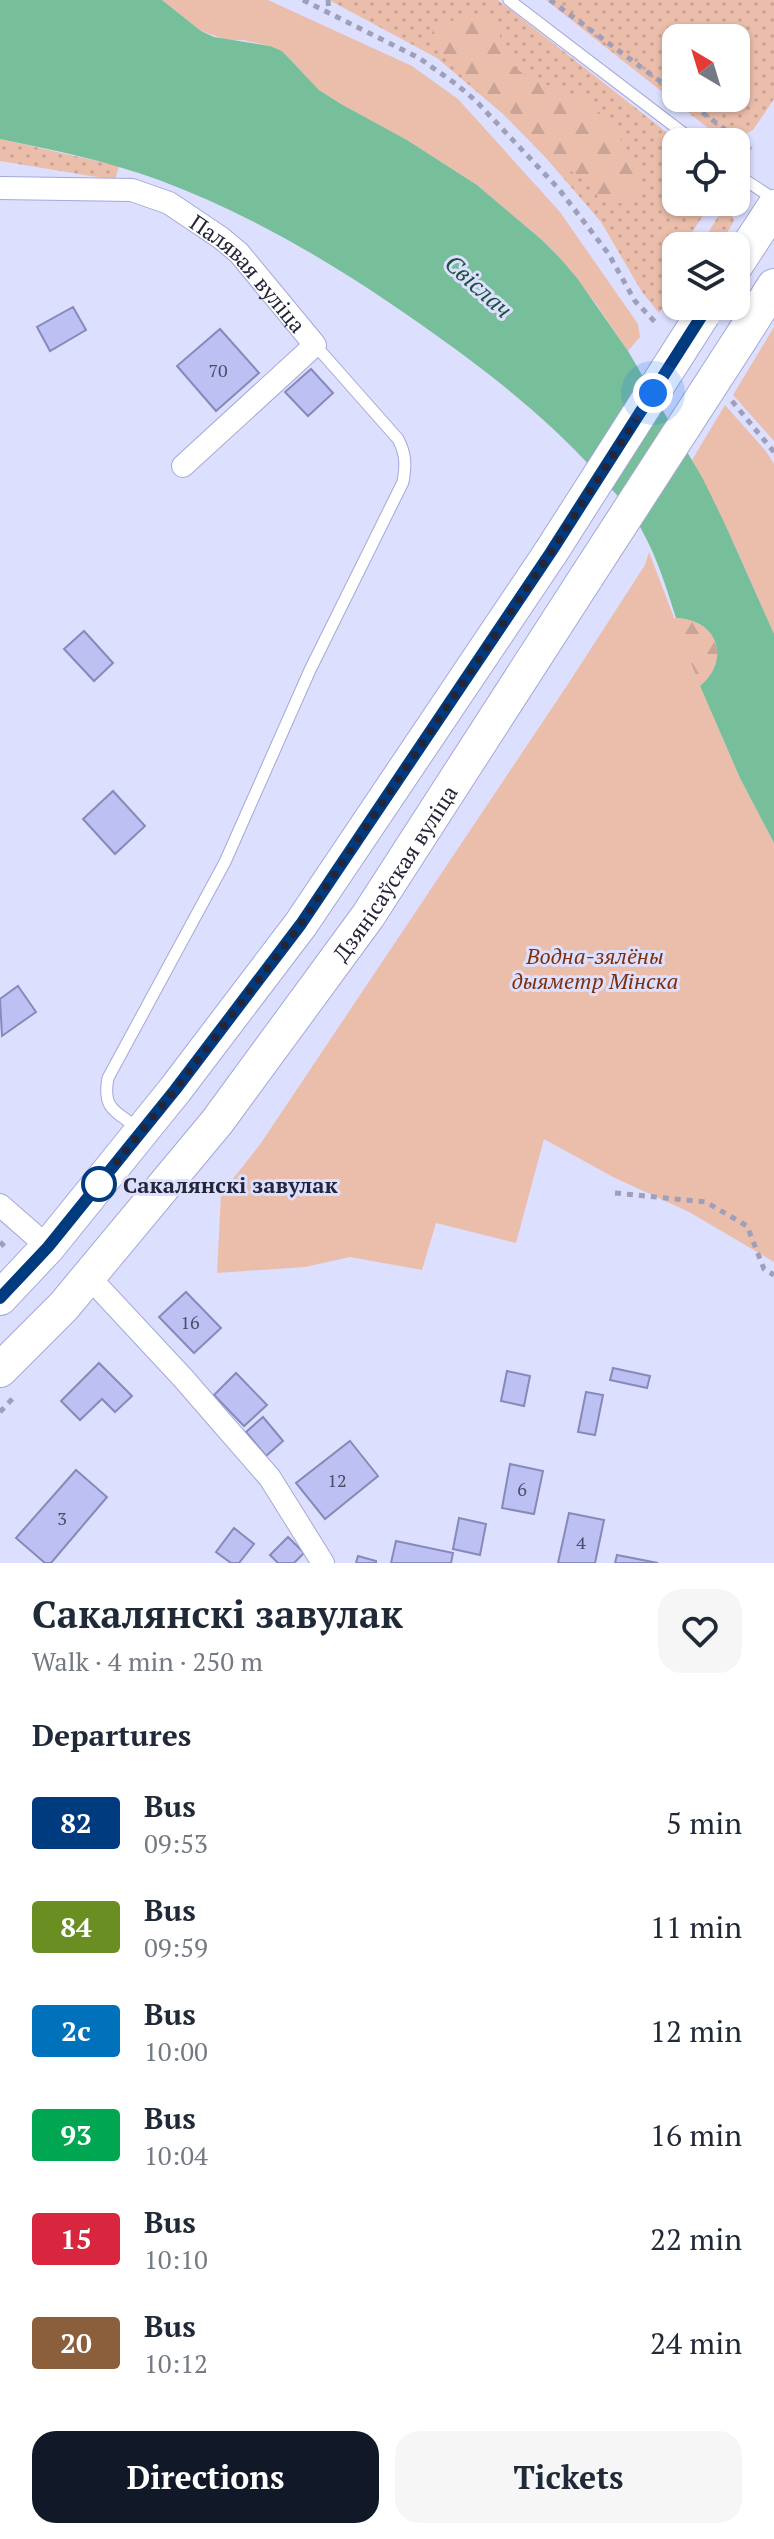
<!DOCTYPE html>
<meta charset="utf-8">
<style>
body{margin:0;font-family:"PT Serif",serif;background:#f6f6f7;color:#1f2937;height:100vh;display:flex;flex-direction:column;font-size:30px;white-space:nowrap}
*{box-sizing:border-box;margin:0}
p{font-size:26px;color:#747a83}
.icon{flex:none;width:44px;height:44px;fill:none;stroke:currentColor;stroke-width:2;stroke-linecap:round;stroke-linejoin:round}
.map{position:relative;height:1563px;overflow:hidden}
.sheet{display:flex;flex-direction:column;background:#fff;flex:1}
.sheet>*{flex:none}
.badge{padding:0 16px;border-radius:6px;font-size:28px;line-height:52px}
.needle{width:52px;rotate:322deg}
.fabs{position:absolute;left:662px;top:24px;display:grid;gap:16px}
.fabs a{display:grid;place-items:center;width:88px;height:88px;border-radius:16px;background:#fff;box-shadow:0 2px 6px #0004;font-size:40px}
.you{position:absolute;width:40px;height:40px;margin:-20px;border:6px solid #fff;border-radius:50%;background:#1a73e8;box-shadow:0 0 0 12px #1a73e833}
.map>.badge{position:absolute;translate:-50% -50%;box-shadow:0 0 0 4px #fff}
h2{padding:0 32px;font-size:30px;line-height:72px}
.round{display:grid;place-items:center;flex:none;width:84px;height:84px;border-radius:24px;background:#f6f6f7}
.overview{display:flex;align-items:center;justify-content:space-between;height:136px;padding:0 32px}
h1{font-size:38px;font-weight:600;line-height:60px}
.button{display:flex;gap:16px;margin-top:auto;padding:16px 32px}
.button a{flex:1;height:92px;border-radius:24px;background:#111827;color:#fff;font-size:32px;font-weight:600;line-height:92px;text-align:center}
.button a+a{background:#f6f6f7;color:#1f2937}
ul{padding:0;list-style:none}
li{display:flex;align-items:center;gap:24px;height:104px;padding:0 32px}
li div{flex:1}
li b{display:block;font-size:30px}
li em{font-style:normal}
li .badge{min-width:88px;font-weight:700;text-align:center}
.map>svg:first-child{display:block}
.grass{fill:url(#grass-dots);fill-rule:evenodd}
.forest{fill:url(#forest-firs)}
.park{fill:#ebbeac}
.water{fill:#77be9b}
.building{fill:#bcc0f3;stroke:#8689b9;stroke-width:2}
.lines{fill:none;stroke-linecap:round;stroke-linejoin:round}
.lane-casing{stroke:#a5a8d9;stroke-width:13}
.street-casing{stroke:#a5a8d9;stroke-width:24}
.primary-casing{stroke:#a5a8d9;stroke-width:36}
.path{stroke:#9ea0bb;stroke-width:5;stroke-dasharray:6 6;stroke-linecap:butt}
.lane{stroke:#fff;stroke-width:11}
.street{stroke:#fff;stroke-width:22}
.primary{stroke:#fff;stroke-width:34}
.primary-bridge-casing{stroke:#a5a8d9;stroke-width:36;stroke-linecap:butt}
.primary-bridge{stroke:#fff;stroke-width:34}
.line-casing{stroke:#fff;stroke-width:18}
.line{stroke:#003b80;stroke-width:12}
.walk{stroke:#252539;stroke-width:8;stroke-dasharray:0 14.4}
.stop-dot{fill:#fff;stroke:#003b80;stroke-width:4}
.labels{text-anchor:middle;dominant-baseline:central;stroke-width:6;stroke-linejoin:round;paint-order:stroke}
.number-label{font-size:18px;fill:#4b4c68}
.street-label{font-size:22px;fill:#252539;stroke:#dcdffe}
.park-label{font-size:22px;font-style:italic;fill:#7e2f09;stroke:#dcdffe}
.stop-label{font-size:22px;font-weight:bold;fill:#252539;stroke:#dcdffe;text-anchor:start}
.water-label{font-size:24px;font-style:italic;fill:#1d533c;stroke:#dcdffe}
</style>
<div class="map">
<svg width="774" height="1563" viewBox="0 0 774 1563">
<defs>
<pattern id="grass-dots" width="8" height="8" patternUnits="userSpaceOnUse" patternTransform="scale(2)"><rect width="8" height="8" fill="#ebbeac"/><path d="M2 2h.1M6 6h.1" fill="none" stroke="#c9a395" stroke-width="1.8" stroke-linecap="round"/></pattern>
<pattern id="forest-firs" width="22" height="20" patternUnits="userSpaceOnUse" patternTransform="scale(2)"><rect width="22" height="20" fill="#ebbeac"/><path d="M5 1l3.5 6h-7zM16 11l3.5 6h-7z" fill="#c9a395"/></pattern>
</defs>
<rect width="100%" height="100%" fill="#dcdffe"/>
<path class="grass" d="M329,0H498L679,142H676V202H712L683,246H676V292L659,313L642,292L601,222L547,159L503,114L437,58Z
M546,0H774V99L753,130L740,137L726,135L708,128ZM676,38H736V98H676Z
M0,139L119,166L115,180L0,161Z
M727,202L734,221L719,246H700Z"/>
<path class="forest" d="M467,14L493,16C501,33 502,53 515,67C530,83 563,88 583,99C606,112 627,150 642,172L638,201L620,203L599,198L586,179L547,159L520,123L503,105L459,73L430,41L433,30Z
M676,618C717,619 732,659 700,686L664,621Z"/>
<path class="park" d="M162,0H268L412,66L458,99L560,212L638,324L640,337L628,351L596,304L559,257L542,240L477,185L407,140L341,104L319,90L282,51L270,46L243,40H227L201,31Z
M774,327V441L733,395Z
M725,405L765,450L774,464V634L725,524L692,460Z
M649,552L700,686L740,778L774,843V1262L689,1212L613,1177L544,1139L516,1243L436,1223L422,1270L350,1257L305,1267L217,1273L221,1194L261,1143L568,684L645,565Z"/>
<path class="water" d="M0,0H162L201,31L214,37L270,46L282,51L319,90L341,104L407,140L477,185L542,240L559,257L577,278L628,351L703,479L725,524L774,634V843L740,778L700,686C732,659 717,619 676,618C665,583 654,548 634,517C623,500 608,486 595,471C553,425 508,388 458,351C365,283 267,220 159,180C107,161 54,150 0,139Z"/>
<path class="building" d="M73,307L86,330L50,351L37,327Z
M220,329L259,373L216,411L177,366Z
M311,369L333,393L308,416L285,392Z
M84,631L113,663L94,681L64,649Z
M113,791L145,826L115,854L83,819Z
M18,986L36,1012L2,1036L0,999Z
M186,1292L221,1328L194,1353L159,1317Z
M99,1363L132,1396L115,1412L102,1399L80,1420L61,1401Z
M613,1368L650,1376L647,1388L610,1380Z
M507,1371L530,1376L524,1406L501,1401Z
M236,1373L267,1405L244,1426L214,1395Z
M586,1392L603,1395L595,1435L578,1432Z
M263,1417L283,1441L266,1456L246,1432Z
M350,1441L378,1476L325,1519L296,1483Z
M510,1464L543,1471L534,1514L502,1508Z
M76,1470L107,1497L51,1563H45L16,1538Z
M569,1513L604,1520L595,1563H558Z
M459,1518L486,1524L480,1555L453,1549Z
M234,1528L254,1544L239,1563H231L216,1552Z
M288,1537L304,1553L294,1563H278L270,1555Z
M396,1541L453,1553L451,1563H391Z
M617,1555L658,1563H615Z
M358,1556L376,1561V1563H356Z"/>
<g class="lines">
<defs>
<path id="lane" d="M509,0L695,142
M736,174L774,199
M139,1129C116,1111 102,1110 108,1078L225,862L310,670L403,482C406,465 406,454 398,439L315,345"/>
<g id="street">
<path id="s1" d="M0,188L132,190L169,203L221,238L239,253L315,345L183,466"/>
<path d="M0,1205L48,1247"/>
<path d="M89,1277L183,1378L270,1478L323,1563"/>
</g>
<g id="primary">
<path d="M736,265L774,207"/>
<path d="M741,338L774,286"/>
<path d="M0,1298L48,1247L175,1090L301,924L551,552"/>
<path id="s2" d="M0,1370L64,1306L217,1122L368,916L587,576"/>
</g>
</defs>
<use href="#lane" class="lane-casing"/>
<use href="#street" class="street-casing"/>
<use href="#primary" class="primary-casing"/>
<path class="path" d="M303,0L419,58L456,84L476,101L558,188L608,253L635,301L656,323
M328,0L329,12
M550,0L676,93
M683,98L751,149
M732,401L774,452
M615,1193L706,1202L747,1226L764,1269L774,1275
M0,1242L8,1250
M0,1412L14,1397"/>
<use href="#lane" class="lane"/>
<use href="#street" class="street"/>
<use href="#primary" class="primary"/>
<defs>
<path id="primary-bridge" d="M551,552L703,314
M587,576L741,338"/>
</defs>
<use href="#primary-bridge" class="primary-bridge-casing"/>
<use href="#primary-bridge" class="primary-bridge"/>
</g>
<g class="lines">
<defs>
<path id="line" d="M0,1298L48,1247L175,1090L301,924L551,552L708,306"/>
</defs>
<use href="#line" class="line-casing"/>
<use href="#line" class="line"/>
<path class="walk" d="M99,1184L175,1090L301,924L551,552L653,393"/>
</g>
<circle class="stop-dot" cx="99" cy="1184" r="16"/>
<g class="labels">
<g class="number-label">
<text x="218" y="370">70</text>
<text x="190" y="1322">16</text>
<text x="337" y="1480">12</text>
<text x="522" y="1489">6</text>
<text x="62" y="1518">3</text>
<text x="581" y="1542">4</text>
</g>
<g class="street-label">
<text stroke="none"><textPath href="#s1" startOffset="278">Палявая вуліца</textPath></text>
<text stroke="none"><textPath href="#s2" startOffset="636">Дзянісаўская вуліца</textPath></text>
</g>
<g class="park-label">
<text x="595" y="955">Водна-зялёны<tspan x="595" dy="25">дыяметр Мінска</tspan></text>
</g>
<g class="stop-label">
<text x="123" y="1184">Сакалянскі завулак</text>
</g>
<g class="water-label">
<text transform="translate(479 286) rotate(42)">Свіслач</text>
</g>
</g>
</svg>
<div class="fabs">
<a><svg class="needle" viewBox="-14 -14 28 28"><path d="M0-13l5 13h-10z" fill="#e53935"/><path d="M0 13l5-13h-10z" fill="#747a83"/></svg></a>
<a><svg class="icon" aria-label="locate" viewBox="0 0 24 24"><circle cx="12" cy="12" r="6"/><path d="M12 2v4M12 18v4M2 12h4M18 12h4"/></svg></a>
<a><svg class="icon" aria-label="layers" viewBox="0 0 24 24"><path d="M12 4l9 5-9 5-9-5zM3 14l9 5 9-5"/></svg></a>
</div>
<div class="you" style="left:653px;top:393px"></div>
</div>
<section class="sheet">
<div class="overview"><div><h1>Сакалянскі завулак</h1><p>Walk · 4 min · 250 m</p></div><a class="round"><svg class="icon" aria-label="heart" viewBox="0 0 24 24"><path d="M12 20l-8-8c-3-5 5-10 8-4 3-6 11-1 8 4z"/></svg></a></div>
<h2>Departures</h2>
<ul>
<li><span class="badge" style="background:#003b80;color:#fff">82</span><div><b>Bus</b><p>09:53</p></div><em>5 min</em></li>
<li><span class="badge" style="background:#6b8e23;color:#fff">84</span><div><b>Bus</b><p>09:59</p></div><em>11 min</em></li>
<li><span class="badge" style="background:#0072bc;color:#fff">2с</span><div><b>Bus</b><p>10:00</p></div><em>12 min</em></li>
<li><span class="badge" style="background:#00a651;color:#fff">93</span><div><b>Bus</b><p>10:04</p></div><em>16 min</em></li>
<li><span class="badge" style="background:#d7263d;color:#fff">15</span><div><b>Bus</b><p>10:10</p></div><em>22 min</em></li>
<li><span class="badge" style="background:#8b5e3c;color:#fff">20</span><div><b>Bus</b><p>10:12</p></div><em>24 min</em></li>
</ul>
<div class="button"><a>Directions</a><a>Tickets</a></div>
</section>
